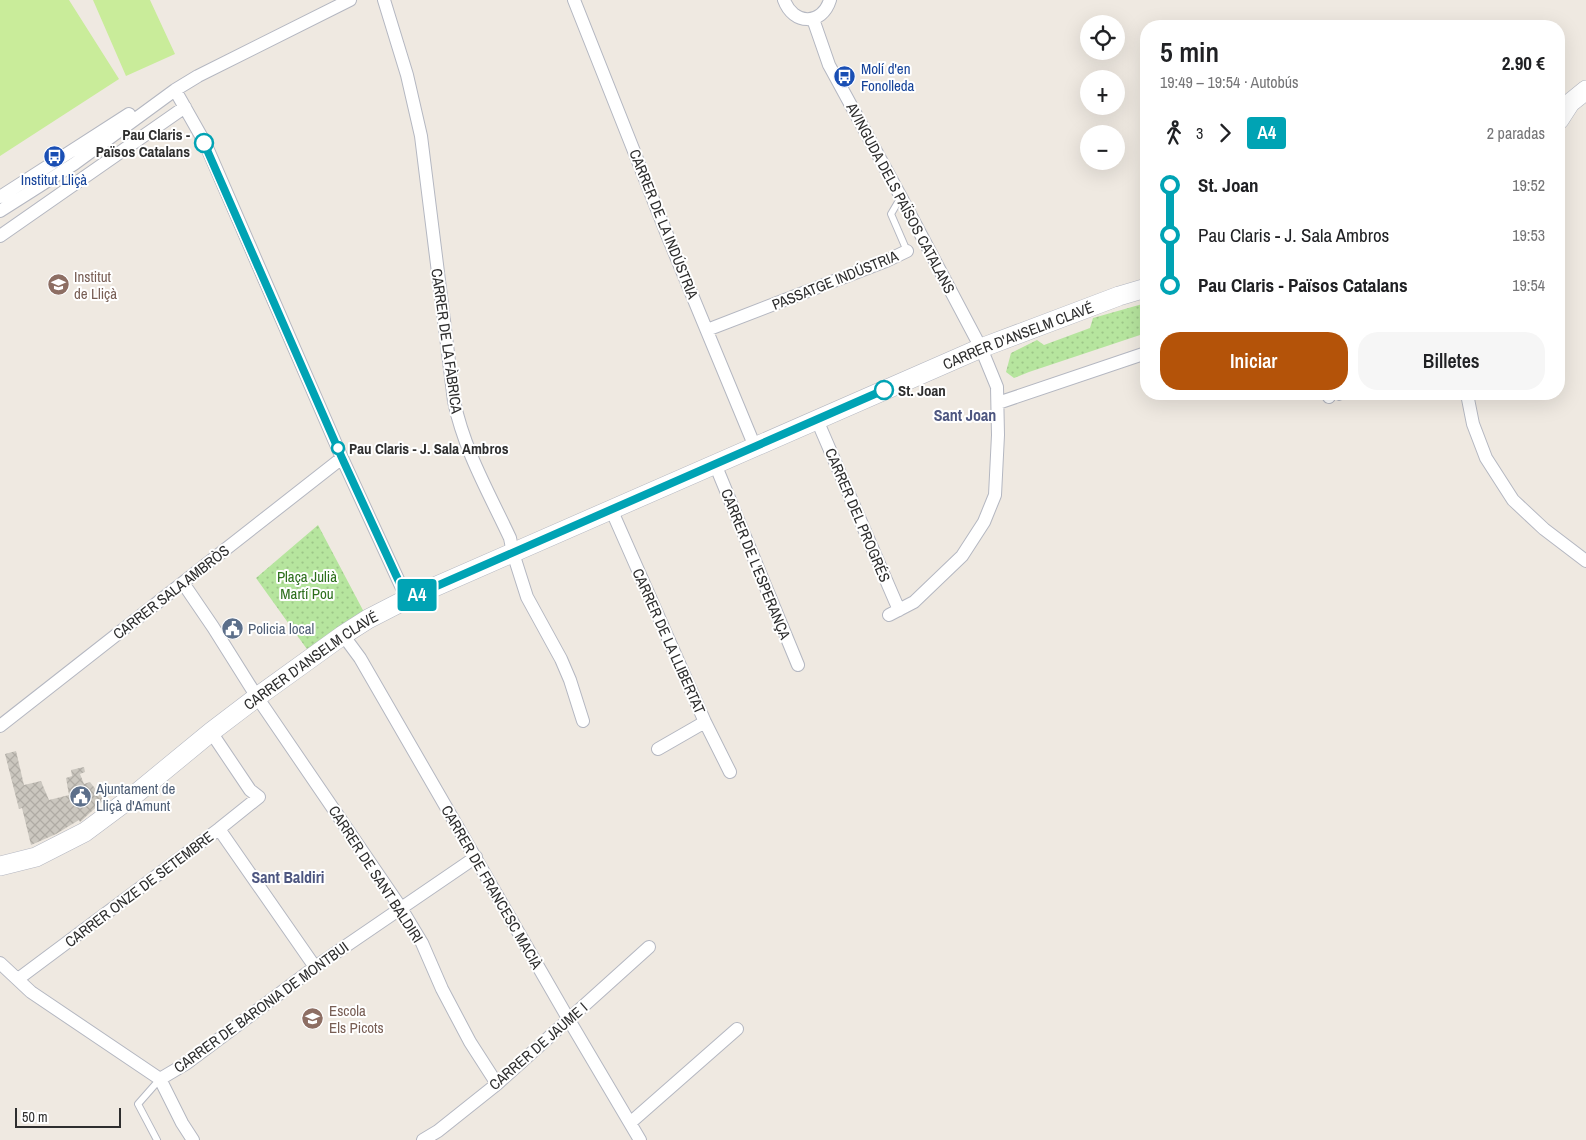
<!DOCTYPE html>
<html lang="es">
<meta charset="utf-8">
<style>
body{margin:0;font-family:"Archivo Narrow",sans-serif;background:#f6f6f6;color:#202124;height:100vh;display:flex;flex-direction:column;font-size:19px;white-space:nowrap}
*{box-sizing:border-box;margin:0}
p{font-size:16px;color:#757577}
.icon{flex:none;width:28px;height:28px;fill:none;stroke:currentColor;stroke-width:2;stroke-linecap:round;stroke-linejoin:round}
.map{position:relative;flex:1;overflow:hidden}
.drawer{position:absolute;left:1140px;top:20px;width:425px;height:380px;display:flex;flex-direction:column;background:#fff;border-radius:20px;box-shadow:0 5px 20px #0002}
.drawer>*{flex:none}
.badge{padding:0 10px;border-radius:4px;font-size:18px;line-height:32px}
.fabs{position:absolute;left:1080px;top:15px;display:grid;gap:10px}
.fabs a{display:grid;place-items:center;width:45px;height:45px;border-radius:50%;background:#fff;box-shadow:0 5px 20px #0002;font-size:25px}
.scale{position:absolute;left:15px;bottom:12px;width:106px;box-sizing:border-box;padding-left:5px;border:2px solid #2e2e2e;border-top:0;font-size:14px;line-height:18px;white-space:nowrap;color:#2e2e2e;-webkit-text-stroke:4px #fff;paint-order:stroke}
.map>.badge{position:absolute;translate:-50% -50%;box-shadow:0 0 0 2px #fff}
.legs{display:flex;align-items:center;gap:8px;height:55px;padding:0 20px;font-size:16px}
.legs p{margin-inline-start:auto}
.head{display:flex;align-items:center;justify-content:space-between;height:85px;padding:0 20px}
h1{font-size:28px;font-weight:600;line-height:38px}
.cta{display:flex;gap:10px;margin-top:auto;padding:10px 20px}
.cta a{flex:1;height:58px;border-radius:20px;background:#b45309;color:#fff;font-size:20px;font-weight:600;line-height:58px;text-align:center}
.cta a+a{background:#f6f6f6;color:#202124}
ul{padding:0 20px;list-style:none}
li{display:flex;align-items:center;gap:18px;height:50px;font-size:19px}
li i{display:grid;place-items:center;width:8px;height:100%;margin:0 6px;background:currentColor}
li i::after{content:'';width:12px;height:12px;margin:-6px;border:4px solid;border-radius:50%;background:#fff}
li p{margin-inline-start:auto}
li:first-child i{background:linear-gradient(#0000 50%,currentColor 0)}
li:last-child i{background:linear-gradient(currentColor 50%,#0000 0)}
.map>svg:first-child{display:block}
.park{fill:url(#park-dots)}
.pitch{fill:#c9ec9a}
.building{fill:url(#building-cross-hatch)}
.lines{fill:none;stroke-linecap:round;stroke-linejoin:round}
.lane-casing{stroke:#b4b7c1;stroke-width:8}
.street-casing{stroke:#b4b7c1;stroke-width:14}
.secondary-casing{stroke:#b4b7c1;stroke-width:20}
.lane{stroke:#fff;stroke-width:6}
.street{stroke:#fff;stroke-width:12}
.secondary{stroke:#fff;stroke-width:19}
.line-1-casing{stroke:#fff;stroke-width:11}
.line-1{stroke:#00a3b4;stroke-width:8}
.stop-1-dot{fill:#fff;stroke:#00a3b4;stroke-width:2.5}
.labels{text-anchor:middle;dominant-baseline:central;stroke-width:4;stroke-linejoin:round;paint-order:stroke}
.transit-label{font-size:15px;fill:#164399;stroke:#fff;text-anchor:start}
.stop-label{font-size:15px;font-weight:bold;fill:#2e2e2e;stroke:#fff;text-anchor:start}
.street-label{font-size:15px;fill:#2e2e2e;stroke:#fff}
.education-label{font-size:15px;fill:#785e54;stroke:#fff;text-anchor:start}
.park-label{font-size:15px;fill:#2c6e1b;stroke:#fff}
.service-label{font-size:15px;fill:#4e5e75;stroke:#fff;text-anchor:start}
.neighbourhood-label{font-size:16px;font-weight:bold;fill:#4d5680;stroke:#fff}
</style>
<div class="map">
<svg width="1586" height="1140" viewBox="0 0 1586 1140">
<defs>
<pattern id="park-dots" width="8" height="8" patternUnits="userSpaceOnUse" patternTransform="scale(1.25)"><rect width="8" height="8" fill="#b6e59e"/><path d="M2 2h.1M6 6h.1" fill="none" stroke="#9dc588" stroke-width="1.8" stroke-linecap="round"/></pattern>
<pattern id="building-cross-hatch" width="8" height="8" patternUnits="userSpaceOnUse" patternTransform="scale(1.25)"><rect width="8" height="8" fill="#cbc7bf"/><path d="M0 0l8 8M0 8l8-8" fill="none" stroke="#afaba4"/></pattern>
</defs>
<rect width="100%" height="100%" fill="#efe9e1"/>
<path class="park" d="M1146,303V333L1029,372L1014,378L1006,372L1011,353L1037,340L1044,345L1090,328L1093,318Z
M318,525L365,614L309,652L256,578Z"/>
<path class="pitch" d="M0,0H69L119,79L0,156Z
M93,0H150L175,54L126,76Z"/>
<path class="building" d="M16,751L24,785L41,781L49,800L69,795L66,778L72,776L71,770L84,767L85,772L80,774L84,784L90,782L104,800L80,822L79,820L56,834L31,845L22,808L19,809L5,754Z"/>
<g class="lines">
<defs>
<path id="lane" d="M901,197L891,214L907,251
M1338,394L1339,397
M157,1140L138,1104L160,1079"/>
<path id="street" d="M384,0L407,75L421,136L454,401C464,450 489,493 510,538L513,553L527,597L561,659L570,680L583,721
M574,0L668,237L755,447
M784,0C793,25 822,26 830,0
M813,19L829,65L901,197L981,348L997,387L998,435L995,495L984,522L962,556L914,602L889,615
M175,90L205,143L342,458L407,599
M0,197L129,114
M0,211L74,164L175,90L198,76L350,0
M0,236L185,107
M707,330L886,261L907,251
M1327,394L1329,397
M1467,394L1473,424L1486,458L1513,500L1544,529L1586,561
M998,403L1146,353
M817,420L899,610
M715,464L798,665
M611,509L705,722L730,772
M183,583L213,627L257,697L401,908L422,943L442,989L470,1042L497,1084
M343,635L360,658L569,1020L640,1140
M0,726L342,458
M658,749L705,722
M219,829L315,967
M0,963L31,992L160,1079L182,1123L193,1140
M18,979L219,829L259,797L250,790L211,732
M160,1079L187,1063L315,967L476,857
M630,1123L737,1029
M423,1140L438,1131L497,1084L649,947"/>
<g id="secondary">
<path d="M1559,120L1570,103L1586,90"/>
<path id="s1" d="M0,866L36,857L85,832L132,797L211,732L257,697L343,635L368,619L407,599L981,348L1119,296L1146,288"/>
</g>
</defs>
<use href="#lane" class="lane-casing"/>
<use href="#street" class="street-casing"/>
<use href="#secondary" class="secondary-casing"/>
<use href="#lane" class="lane"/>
<use href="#street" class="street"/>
<use href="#secondary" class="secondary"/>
</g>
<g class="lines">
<defs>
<path id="line-1" d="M204,143L342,458L407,599L884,390"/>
</defs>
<use href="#line-1" class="line-1-casing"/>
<use href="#line-1" class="line-1"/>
</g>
<defs>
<symbol id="bus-disc" viewBox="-11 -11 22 22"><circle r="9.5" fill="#1a4fb4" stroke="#fff"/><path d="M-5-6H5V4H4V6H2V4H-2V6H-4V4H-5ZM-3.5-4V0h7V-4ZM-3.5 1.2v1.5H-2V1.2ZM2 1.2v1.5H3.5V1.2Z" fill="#fff"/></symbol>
<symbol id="school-disc" viewBox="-11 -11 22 22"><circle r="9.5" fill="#8d6e63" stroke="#fff"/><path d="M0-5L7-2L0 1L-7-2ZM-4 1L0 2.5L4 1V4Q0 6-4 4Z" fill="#fff"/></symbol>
<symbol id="civic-disc" viewBox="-11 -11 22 22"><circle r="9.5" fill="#5c6f8a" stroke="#fff"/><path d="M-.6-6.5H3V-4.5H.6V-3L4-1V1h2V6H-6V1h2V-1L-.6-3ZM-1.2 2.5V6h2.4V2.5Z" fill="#fff"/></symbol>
</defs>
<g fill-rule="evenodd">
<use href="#bus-disc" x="832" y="64" width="25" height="25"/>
<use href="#bus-disc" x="42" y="144" width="25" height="25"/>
<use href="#school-disc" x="46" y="272" width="25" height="25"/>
<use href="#civic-disc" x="220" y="616" width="25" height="25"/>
<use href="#civic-disc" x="68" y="784" width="25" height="25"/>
<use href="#school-disc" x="300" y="1006" width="25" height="25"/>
</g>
<g class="stop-1-dot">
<circle cx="204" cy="143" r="9"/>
<circle cx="884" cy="390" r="9"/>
<circle cx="338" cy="448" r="6"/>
</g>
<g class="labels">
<g class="transit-label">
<text x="861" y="68">Molí d'en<tspan x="861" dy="17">Fonolleda</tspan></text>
<text x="54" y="179" text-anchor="middle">Institut Lliçà</text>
</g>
<g class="stop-label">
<text x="190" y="134" text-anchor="end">Pau Claris -<tspan x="190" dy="17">Països Catalans</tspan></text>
<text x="898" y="390">St. Joan</text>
<text x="349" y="448">Pau Claris - J. Sala Ambros</text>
</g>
<g class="street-label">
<text transform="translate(901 198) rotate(62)">AVINGUDA DELS PAÏSOS CATALANS</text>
<text transform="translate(664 224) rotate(68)">CARRER DE LA INDÚSTRIA</text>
<text transform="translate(835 280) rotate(-22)">PASSATGE INDÚSTRIA</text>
<text stroke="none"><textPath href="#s1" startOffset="1156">CARRER D'ANSELM CLAVÉ</textPath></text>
<text transform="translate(447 341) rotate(82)">CARRER DE LA FÀBRICA</text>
<text transform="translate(858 515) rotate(67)">CARRER DEL PROGRÉS</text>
<text transform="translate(756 564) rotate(68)">CARRER DE L'ESPERANÇA</text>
<text transform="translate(171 592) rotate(-38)">CARRER SALA AMBRÒS</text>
<text transform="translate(669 641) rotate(66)">CARRER DE LA LLIBERTAT</text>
<text stroke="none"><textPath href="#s1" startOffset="376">CARRER D'ANSELM CLAVÉ</textPath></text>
<text transform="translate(376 874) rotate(57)">CARRER DE SANT BALDIRI</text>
<text transform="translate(492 887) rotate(60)">CARRER DE FRANCESC MACIÀ</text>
<text transform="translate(139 889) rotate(-37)">CARRER ONZE DE SETEMBRE</text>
<text transform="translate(261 1007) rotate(-36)">CARRER DE BARONIA DE MONTBUI</text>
<text transform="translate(538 1046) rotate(-41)">CARRER DE JAUME I</text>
</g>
<g class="education-label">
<text x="74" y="276">Institut<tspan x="74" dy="17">de Lliçà</tspan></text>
<text x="329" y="1010">Escola<tspan x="329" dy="17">Els Picots</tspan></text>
</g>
<g class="park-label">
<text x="307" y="576">Plaça Julià<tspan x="307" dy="17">Martí Pou</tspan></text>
</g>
<g class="service-label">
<text x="248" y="628">Policia local</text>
<text x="96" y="788">Ajuntament de<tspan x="96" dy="17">Lliçà d'Amunt</tspan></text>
</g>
<g class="neighbourhood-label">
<text x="965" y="415">Sant Joan</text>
<text x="288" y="877">Sant Baldiri</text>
</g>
</g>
</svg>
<div class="fabs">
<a><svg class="icon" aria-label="locate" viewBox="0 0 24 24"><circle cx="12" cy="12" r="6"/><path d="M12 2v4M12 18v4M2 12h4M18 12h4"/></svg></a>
<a>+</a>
<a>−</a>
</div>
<div class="scale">50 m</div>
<b class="badge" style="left:417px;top:595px;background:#00a3b4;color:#fff">A4</b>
<section class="drawer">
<div class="head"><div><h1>5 min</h1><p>19:49 – 19:54 · Autobús</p></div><b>2.90 €</b></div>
<div class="legs"><svg class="icon" aria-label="walk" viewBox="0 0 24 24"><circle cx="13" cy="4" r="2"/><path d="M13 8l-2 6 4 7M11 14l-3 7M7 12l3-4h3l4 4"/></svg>3<svg class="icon" aria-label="forward" viewBox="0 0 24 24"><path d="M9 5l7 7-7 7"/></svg><b class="badge" style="background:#00a3b4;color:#fff">A4</b><p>2 paradas</p></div>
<ul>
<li><i style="color:#00a3b4"></i><b>St. Joan</b><p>19:52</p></li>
<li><i style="color:#00a3b4"></i><span>Pau Claris - J. Sala Ambros</span><p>19:53</p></li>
<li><i style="color:#00a3b4"></i><b>Pau Claris - Països Catalans</b><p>19:54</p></li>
</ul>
<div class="cta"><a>Iniciar</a><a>Billetes</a></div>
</section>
</div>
